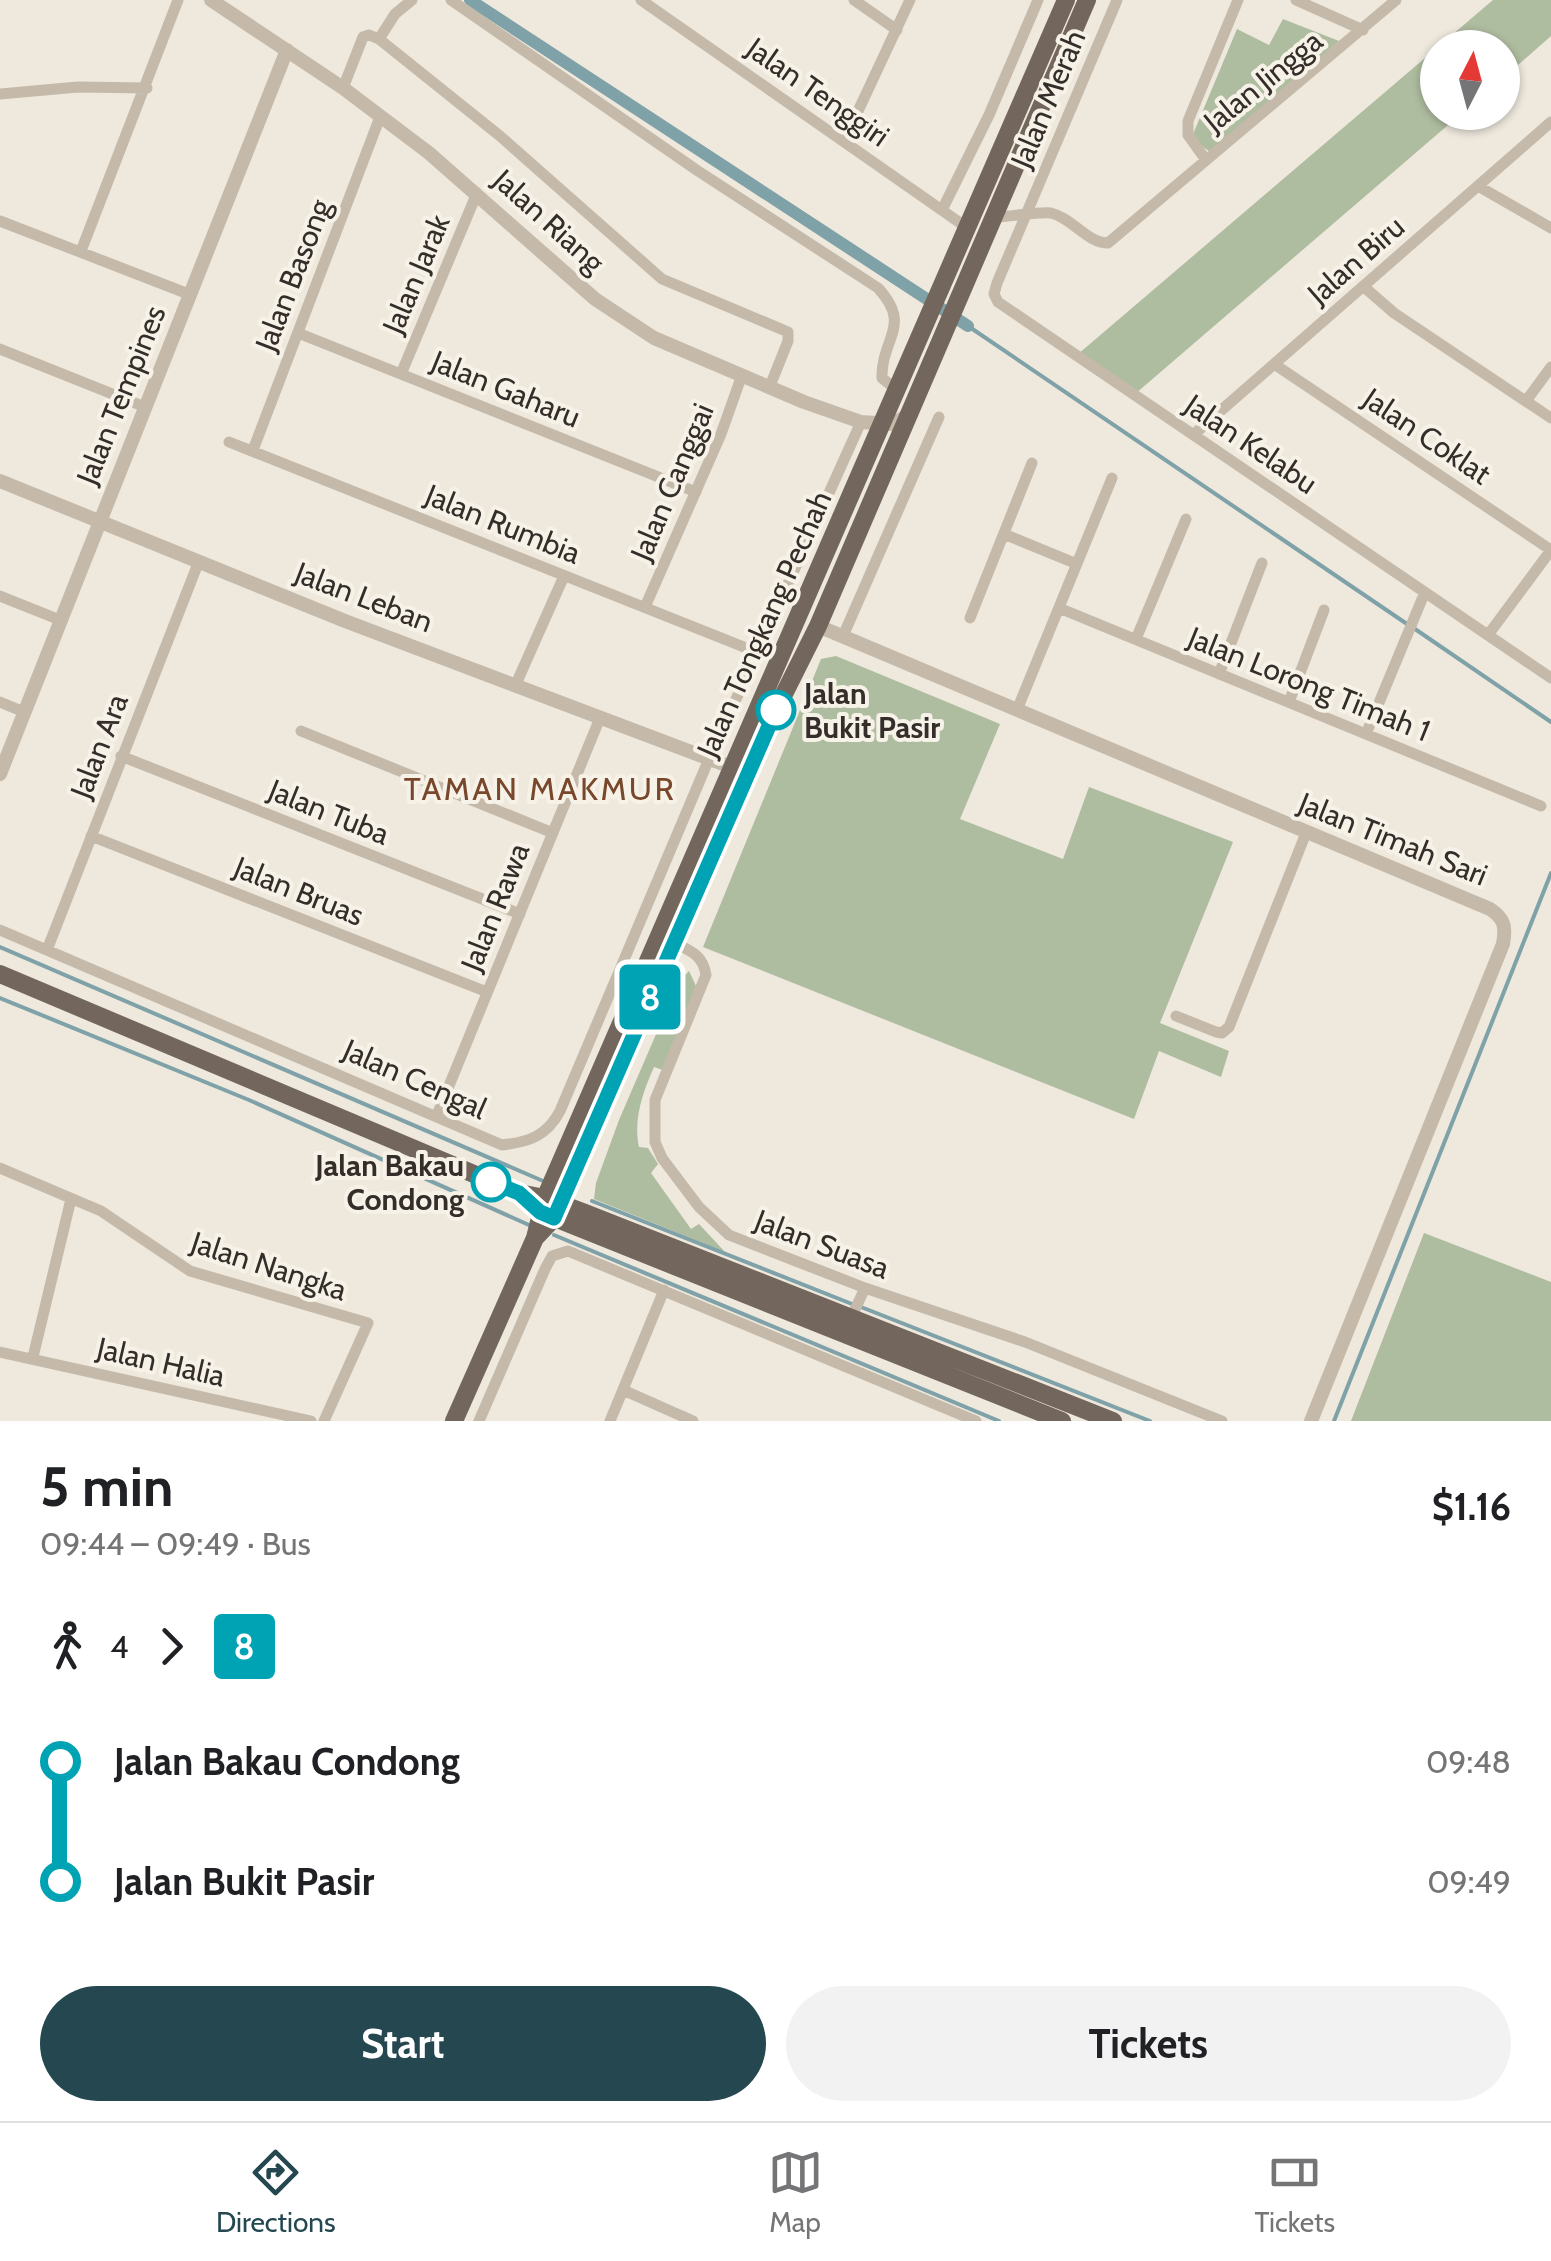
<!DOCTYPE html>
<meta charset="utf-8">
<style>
body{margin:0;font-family:Cabin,sans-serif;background:#f2f2f2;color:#202124;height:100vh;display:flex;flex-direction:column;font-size:38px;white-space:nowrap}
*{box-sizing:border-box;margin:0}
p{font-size:32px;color:#757577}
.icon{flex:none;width:55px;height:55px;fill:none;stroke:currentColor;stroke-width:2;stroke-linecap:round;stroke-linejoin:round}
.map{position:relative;height:1421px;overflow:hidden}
.details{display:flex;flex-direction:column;background:#fff;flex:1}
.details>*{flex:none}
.badge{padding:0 20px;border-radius:8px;font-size:35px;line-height:65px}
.needle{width:65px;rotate:6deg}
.buttons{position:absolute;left:1420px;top:30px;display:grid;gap:20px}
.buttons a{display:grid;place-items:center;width:100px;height:100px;border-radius:50%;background:#fff;box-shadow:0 2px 8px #0004;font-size:50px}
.map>.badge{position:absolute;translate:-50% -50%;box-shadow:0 0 0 5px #fff}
.legs{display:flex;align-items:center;gap:15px;height:110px;padding:0 40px;font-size:32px}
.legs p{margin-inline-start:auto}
.summary{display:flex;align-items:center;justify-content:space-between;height:170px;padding:0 40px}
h1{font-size:55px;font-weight:700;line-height:75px}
.button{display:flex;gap:20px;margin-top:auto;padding:20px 40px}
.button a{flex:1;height:115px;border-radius:60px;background:#244750;color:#fff;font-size:40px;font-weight:700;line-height:115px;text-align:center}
.button a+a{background:#f2f2f2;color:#202124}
ul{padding:0 40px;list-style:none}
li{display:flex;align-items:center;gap:35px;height:120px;font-size:38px}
li i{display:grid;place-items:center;width:15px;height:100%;margin:0 12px;background:currentColor}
li i::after{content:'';width:25px;height:25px;margin:-12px;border:8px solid;border-radius:50%;background:#fff}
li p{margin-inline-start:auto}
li:first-child i{background:linear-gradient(#0000 50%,currentColor 0)}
li:last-child i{background:linear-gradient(currentColor 50%,#0000 0)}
.tab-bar{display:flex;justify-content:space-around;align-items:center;height:140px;border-top:2px solid #e0e0e0;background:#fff;font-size:28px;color:#757577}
.tab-bar a{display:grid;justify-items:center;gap:5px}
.tab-bar .on{color:#244750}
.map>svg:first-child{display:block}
.green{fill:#aebc9f}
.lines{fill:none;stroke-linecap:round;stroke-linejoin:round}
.stream{stroke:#7fa1a8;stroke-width:4}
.canal{stroke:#7fa1a8;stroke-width:12}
.minor{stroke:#c5baaa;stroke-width:11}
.tertiary{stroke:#c5baaa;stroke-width:14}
.primary{stroke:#73665c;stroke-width:18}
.line-1-casing{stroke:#fff;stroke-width:22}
.line-1{stroke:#00a3b4;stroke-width:15}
.stop-1-dot{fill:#fff;stroke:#00a3b4;stroke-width:5}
.labels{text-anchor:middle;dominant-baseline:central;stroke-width:8;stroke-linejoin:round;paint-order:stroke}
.street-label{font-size:30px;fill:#342d29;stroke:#f7f2e8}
.stop-label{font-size:30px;font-weight:bold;fill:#342d29;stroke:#f7f2e8;text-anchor:start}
.neighbourhood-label{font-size:32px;letter-spacing:2.5px;fill:#78472c;stroke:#f7f2e8}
</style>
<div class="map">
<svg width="1551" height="1421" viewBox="0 0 1551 1421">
<rect width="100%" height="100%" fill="#eee8dd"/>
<path class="green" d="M1493,0H1551V36L1503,78L1502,48H1438V112L1462,113L1135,394L1077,355Z
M1283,19L1339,41L1212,153L1191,139L1237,29L1269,45Z
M836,656L1000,724L960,819L1063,859L1089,787L1233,842L1160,1023L1229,1051L1221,1077L1159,1051L1134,1119L703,947L821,659Z
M689,971L696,986L663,1070L654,1067C643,1092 633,1119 639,1147L648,1148L658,1164L651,1173L691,1229L699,1224L725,1252L594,1199L596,1183L619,1120L679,981Z
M1424,1233L1551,1282V1421H1351Z"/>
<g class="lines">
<path class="stream" d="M968,326L1407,624
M1415,629L1551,722
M0,947L543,1181
M0,998L249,1100L529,1225
M592,1201L852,1304
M554,1235L999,1421
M861,1307L1150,1421
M1334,1421L1551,873"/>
<path class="canal" d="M470,0L968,326"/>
<path class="minor" d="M451,0L698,171L878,288C913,326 881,338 882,378L898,391
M641,0L966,227
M854,0L897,30
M1117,0L997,283L994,294L998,302L1551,678
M1296,0L1363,30
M379,39L395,14L412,0
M343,88L363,37L369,35L379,39L500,136L662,279L788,332V341L770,386
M0,94L78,87L147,88
M844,141L910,0
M1206,160L1188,135V121L1238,0
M1478,186L1551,228
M942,210L989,115L1038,0
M995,217C1010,217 1040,211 1051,213C1072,218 1087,243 1108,243L1396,0
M0,221L191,295
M81,251L178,0
M1363,286L1394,313L1551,418
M298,333L696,492
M0,349L145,407
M1274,364L1551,550
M401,374L477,193
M1526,401L1551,367
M1193,435L1551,122
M229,442L759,653
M253,450L380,117
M1004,534L1077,564
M0,596L60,620
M645,607L721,434L742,375
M1059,608L1541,806
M970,618L1032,463
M1488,635L1551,550
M843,636L939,417
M1136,639L1186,519
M1219,674L1262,563
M516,684L564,576
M0,702L24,712
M1289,702L1324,610
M1017,710L1112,478
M301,731L553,833
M1366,734L1425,592
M121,756L520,914
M91,836L487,992
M0,930L502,1145C529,1142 547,1136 560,1111L709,759L861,422
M674,943C691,951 703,955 706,975L655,1100V1142L662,1158L699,1207L729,1235L865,1288L1025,1342L1222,1421
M47,950L199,561
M1176,1016L1216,1032L1222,1033L1229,1027L1306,833
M437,1115L600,718
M0,1168L101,1211L190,1271L368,1323L324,1421
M851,1318L865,1288
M0,1352L311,1421
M33,1357L71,1199
M623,1390L693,1421
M479,1421L545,1269L552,1256L568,1251L976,1421
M610,1421L664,1290"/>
<path class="tertiary" d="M211,0L343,88L429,153L595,299L654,338L804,402L861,422L892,424L911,414
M0,481L345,621L731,767
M818,626L1490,909C1505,919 1506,927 1503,944L1311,1421
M0,774L287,50"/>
<path class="primary" d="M0,974L519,1193L545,1198L585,1213L1113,1421
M547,1215L1062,1421
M535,1238L554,1218L776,710L818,626L1087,0
M454,1421L535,1238L545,1198L1066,0"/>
</g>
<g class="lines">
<defs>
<path id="line-1" d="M491,1182L519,1193L540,1212L554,1218L776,710"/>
</defs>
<use href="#line-1" class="line-1-casing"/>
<use href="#line-1" class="line-1"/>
</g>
<g class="stop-1-dot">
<circle cx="776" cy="710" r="18"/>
<circle cx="491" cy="1182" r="18"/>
</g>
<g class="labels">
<g class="street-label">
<text transform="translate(1263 81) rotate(-39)">Jalan Jingga</text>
<text transform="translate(818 92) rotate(35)">Jalan Tenggiri</text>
<text transform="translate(1048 99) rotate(-67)">Jalan Merah</text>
<text transform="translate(549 221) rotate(42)">Jalan Riang</text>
<text transform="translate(1356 260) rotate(-41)">Jalan Biru</text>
<text transform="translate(416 274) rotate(-67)">Jalan Jarak</text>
<text transform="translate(293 275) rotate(-69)">Jalan Basong</text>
<text transform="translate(506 389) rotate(22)">Jalan Gaharu</text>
<text transform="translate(121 395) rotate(-68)">Jalan Tempines</text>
<text transform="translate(1427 436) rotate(34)">Jalan Coklat</text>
<text transform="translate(1251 444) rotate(34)">Jalan Kelabu</text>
<text transform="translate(672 482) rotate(-67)">Jalan Canggai</text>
<text transform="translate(503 524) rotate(22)">Jalan Rumbia</text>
<text transform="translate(364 597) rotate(21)">Jalan Leban</text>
<text transform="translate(764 624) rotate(-66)">Jalan Tongkang Pechah</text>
<text transform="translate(1309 684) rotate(22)">Jalan Lorong Timah 1</text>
<text transform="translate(99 746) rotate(-69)">Jalan Ara</text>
<text transform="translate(329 812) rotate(22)">Jalan Tuba</text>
<text transform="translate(1393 839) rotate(22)">Jalan Timah Sari</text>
<text transform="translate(299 891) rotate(22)">Jalan Bruas</text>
<text transform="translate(495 907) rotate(-68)">Jalan Rawa</text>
<text transform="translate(415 1079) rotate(24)">Jalan Cengal</text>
<text transform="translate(822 1244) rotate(21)">Jalan Suasa</text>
<text transform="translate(269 1266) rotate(18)">Jalan Nangka</text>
<text transform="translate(161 1362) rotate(13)">Jalan Halia</text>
</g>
<g class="stop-label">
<text x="804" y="693">Jalan<tspan x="804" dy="34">Bukit Pasir</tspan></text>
<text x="464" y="1165" text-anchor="end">Jalan Bakau<tspan x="464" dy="34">Condong</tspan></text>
</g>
<g class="neighbourhood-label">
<text x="540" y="788">TAMAN MAKMUR</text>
</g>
</g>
</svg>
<div class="buttons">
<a><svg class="needle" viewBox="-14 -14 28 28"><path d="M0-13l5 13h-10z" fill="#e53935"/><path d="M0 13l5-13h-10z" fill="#757577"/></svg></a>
</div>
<b class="badge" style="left:650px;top:997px;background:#00a3b4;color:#fff">8</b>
</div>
<section class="details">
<div class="summary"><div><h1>5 min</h1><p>09:44 – 09:49 · Bus</p></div><b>$1.16</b></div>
<div class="legs"><svg class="icon" aria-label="walk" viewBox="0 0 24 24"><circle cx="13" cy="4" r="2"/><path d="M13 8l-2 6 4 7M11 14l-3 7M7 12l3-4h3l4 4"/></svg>4<svg class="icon" aria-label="forward" viewBox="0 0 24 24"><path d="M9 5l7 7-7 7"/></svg><b class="badge" style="background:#00a3b4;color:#fff">8</b></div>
<ul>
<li><i style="color:#00a3b4"></i><b>Jalan Bakau Condong</b><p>09:48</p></li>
<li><i style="color:#00a3b4"></i><b>Jalan Bukit Pasir</b><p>09:49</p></li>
</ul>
<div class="button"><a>Start</a><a>Tickets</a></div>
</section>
<nav class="tab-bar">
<a class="on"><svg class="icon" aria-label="directions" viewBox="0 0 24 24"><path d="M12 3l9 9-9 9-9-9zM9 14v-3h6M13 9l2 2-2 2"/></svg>Directions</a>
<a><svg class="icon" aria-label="map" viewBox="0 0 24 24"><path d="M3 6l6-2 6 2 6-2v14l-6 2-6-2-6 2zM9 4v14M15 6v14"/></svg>Map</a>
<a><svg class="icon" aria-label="tickets" viewBox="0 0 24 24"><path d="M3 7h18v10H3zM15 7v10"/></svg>Tickets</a>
</nav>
